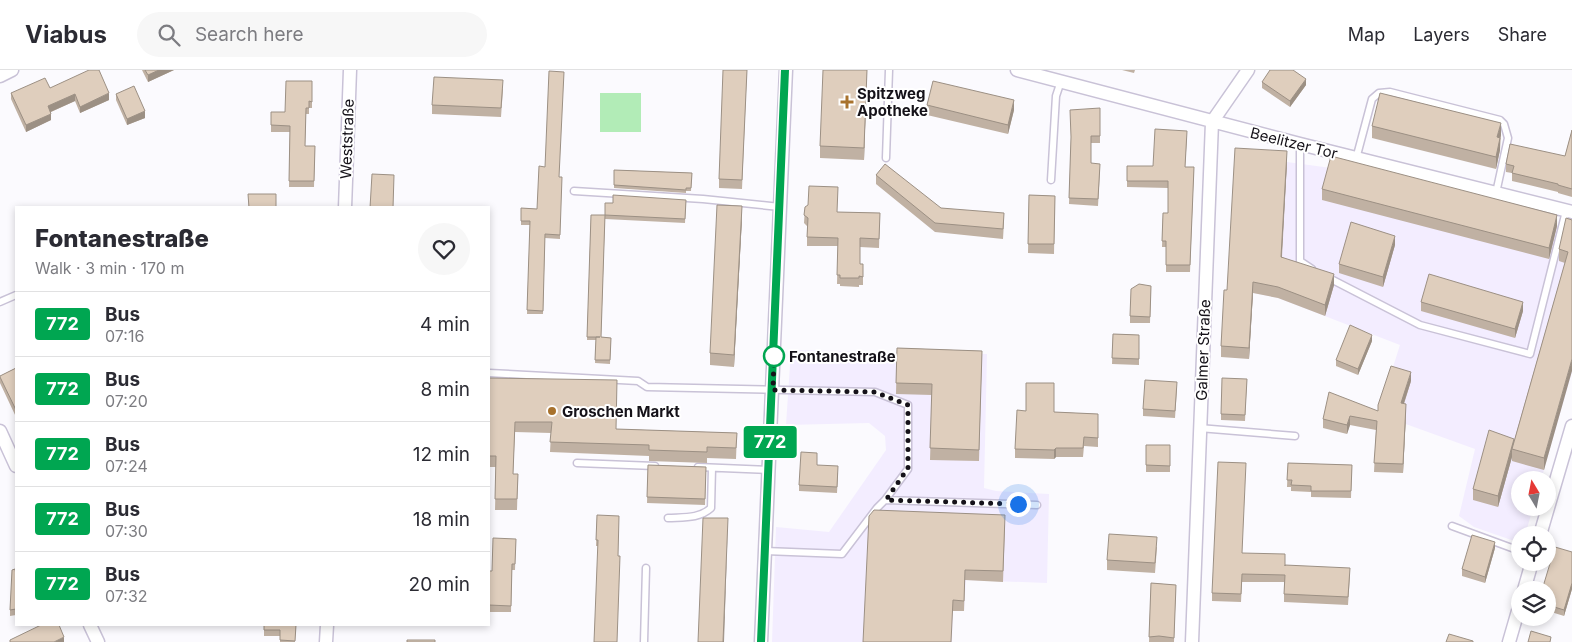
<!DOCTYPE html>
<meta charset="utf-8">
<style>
body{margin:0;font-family:Inter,sans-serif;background:#f7f7f7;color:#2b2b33;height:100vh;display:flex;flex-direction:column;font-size:19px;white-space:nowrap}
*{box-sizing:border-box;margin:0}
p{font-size:16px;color:#7c7c81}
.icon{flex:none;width:28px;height:28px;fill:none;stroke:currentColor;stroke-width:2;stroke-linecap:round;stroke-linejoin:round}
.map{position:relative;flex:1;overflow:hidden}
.sheet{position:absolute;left:15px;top:136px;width:475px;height:420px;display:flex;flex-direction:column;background:#fff;border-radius:0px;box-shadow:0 2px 8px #0003}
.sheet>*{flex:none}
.badge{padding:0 10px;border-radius:4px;font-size:18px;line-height:32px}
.needle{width:32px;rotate:350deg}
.fabs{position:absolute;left:1511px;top:401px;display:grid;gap:10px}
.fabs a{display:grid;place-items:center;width:45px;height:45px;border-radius:50%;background:#fff;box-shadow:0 2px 8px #0003;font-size:25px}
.you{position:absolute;width:25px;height:25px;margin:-12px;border:4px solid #fff;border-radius:50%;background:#1a73e8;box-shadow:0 0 0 8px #1a73e833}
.map>.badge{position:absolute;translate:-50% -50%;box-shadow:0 0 0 2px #fff}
.round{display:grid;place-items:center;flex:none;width:52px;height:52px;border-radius:26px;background:#f7f7f7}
.overview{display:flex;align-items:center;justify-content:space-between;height:85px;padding:0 20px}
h1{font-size:24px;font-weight:800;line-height:38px}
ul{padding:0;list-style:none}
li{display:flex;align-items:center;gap:15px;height:65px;padding:0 20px;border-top:1px solid #e1e1e2}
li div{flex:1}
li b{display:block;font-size:19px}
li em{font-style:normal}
li .badge{min-width:55px;font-weight:700;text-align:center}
header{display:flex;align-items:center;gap:30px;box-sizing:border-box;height:70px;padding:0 25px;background:#fff;border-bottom:1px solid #e1e1e2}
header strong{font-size:24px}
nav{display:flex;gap:28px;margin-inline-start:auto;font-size:18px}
.search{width:350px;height:45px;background:#f7f7f7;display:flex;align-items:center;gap:12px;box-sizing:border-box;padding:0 18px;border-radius:28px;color:#7c7c81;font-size:19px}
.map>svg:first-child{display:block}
.built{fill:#f3edff}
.green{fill:#b2ecb7}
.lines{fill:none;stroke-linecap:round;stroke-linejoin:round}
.service-casing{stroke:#c9c2d7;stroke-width:9}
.minor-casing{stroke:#c9c2d7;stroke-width:15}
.service{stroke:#fff;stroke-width:6}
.minor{stroke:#fff;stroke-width:12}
.wall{fill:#c0b1a3}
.shaded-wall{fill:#9c9084}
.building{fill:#dfcebd;stroke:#9c9084}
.line-casing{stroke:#fff;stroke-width:11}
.line{stroke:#00a651;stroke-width:8}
.walk{stroke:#151219;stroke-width:5;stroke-dasharray:0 9}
.poi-dot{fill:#a8722d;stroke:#fff;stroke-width:2}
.stop-dot{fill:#fff;stroke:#00a651;stroke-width:2.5}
.labels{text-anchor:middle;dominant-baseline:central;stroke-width:4;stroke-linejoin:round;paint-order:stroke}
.poi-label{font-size:15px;font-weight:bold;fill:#151219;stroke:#fff;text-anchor:start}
.street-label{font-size:15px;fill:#151219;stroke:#fff}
.stop-label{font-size:15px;font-weight:bold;fill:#151219;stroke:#fff;text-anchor:start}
</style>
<header>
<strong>Viabus</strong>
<div class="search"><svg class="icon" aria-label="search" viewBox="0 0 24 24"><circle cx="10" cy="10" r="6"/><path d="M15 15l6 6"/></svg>Search here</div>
<nav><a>Map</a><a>Layers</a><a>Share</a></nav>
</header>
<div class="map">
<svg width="1572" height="572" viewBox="0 0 1572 572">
<rect width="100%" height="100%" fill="#fbfafe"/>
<path class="built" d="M1287,92L1331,98L1562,157L1572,161V302L1541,410H1520V438H1533L1525,465H1520V473L1474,457L1459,446L1475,379L1378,344L1400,275L1278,228L1229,218Z
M791,280L987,284L984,418L996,421L1049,424L1047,513L966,510L964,541H953L952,572H772L776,457L829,462L886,380L885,366L869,353L786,355Z"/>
<path class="green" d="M600,23H641V62H600Z"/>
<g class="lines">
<defs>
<path id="service" d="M1300,74V191L1312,199
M886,88L889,0
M1356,89L1372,29L1379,23L1390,22L1500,50L1504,54L1508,68L1496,123
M1051,110L1056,26L1061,11
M574,121L703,129L780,137
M1327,207L1420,255L1530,284L1566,141
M0,232L16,225
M489,303L638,311L647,317L875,322L908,335V399L885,430L877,438L842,484L765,481
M1199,358L1295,366
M577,393L655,396
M698,397L769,400
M885,430L1037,435
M668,448C683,447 699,449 711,438L712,398
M1452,456L1520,481
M644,572L646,498"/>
<path id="minor" d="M1017,0L1300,74L1572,142
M0,6L12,0
M345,138L350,0
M0,361L16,396
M1540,465L1572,356
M1524,520L1532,492
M90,555L98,572
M326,572L327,555
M761,572L786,0
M1192,572L1212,52L1248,0
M1509,572L1520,534"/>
</defs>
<use href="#service" class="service-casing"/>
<use href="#minor" class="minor-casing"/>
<use href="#service" class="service"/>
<use href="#minor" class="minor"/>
</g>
<path class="wall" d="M142,0H174L148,12Z
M747,0L742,119L719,118V109Z
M867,0L864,90L820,88V76Z
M1122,0H1135L1134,3Z
M312,11V38H309V44H306L305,76H315L314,117H289L290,62H271V42H285Z
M1262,12L1306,15L1290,37L1262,18Z
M50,18L109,30L80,43L75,31L51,42V50L26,62L11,29V23Z
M503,19L501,47L432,44V35Z
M116,24L145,48L127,55L116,30Z
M927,35L1014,40L1008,64L927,45Z
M1100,38V73H1091V93L1100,100L1098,136L1069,134L1071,70Z
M1372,56L1501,65L1500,80L1496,99L1372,68Z
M1572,60V127L1558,123V122L1512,111V103L1506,102V94L1565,86Z
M1187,68L1185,97H1194L1190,202H1166V177H1162L1163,143H1168V118L1127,117V96H1153Z
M1287,92L1282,187L1334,215L1325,246L1278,228L1253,223L1249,289L1221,287V276L1227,220Z
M614,100L692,103L691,121H686V123L614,118Z
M876,105L941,138L1004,152L1003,169L935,162L876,114Z
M560,107V169L545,168L543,244H527L530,155H521V138L537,139Z
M1322,119L1557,156L1549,189L1322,130Z
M1029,125L1055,126L1054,184L1028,183Z
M686,130L685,153L605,149L601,267L611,268L610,294L595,293L596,270H587L591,145H605L613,133Z
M805,137L837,142L880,143L879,178L860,177V194H863V215H859V217L840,216V214H837L838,176H807V156L804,153Z
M742,148L734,297L710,295V283Z
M1572,150L1544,400L1512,391V387L1498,437L1473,430V419L1514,371L1565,193L1559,191V179Z
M1395,175L1383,217L1339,203V194Z
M1151,216L1150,253H1130V246Z
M1421,232L1523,241L1515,268L1421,241Z
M1113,264L1139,265V295L1112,294Z
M1372,271L1358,305L1336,296V290Z
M897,278L982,281L979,391L930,390L932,325L896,324Z
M16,298V347L0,313V306Z
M489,308L616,359L737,363L736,389L707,388V393L649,391V386L550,382L551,363L515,362L513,404H518L517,440H495L496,397H489Z
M1247,309L1245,351L1221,350V344Z
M1411,311L1404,334L1406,343L1403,403L1374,402L1376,360L1350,355L1347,364L1323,358V349L1378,341Z
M1177,318L1175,348L1143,346V339Z
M1054,342L1098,344V377L1084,376L1083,387H1056L1054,389L1015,388V379Z
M1146,375H1170V402H1146Z
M1288,393L1352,395L1351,428L1311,427V422L1291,421V417H1287Z
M648,395L706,397L705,435L647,433Z
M817,395L838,403L837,423L799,421V415Z
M597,445L618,486L620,493L598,476H596Z
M1005,455L1003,512L965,510L964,541H953L863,572Z
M516,469L515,500H512L511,542H489V501H492Z
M1157,477L1155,503L1107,500V490Z
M1495,478L1485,513L1462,506V499Z
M1572,482V519L1564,546L1548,541V520Z
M1242,483L1285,495L1350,505L1348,535L1284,532V512H1242L1241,532L1212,531V523Z
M16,505V545L10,546V540Z
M1151,513L1176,515L1174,572H1149Z
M264,555H296L295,572H280V566H264Z"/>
<path class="shaded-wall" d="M159,0H174L148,12V5Z
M867,0L864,90V78Z
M1306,9V15L1290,37V31Z
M109,23V30L80,43V37Z
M75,24V31L48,43V36Z
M1014,30V40L1008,64V55Z
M145,41V48L127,55V49Z
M51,44V50L26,62V55Z
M1501,53V65L1497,79V67Z
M1500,68V80L1496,99V87Z
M1287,81V92L1281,198V187Z
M742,136V148L734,297V285Z
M1557,145V156L1549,189V178Z
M1395,166V175L1383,217V207Z
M1334,204V215L1325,246V235Z
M1253,212V223L1249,289V278Z
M1523,232V241L1515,268V259Z
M1372,265V271L1358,305V299Z
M1572,289V301L1544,400V388Z
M1411,302V311L1401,342V333Z
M1406,334V343L1403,403V394Z
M1350,346V355L1347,364V355Z
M1514,369V380L1512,379V387L1498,437V426Z
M1056,378V387L1054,389V380Z
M728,448L724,572H723Z
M1495,472V478L1485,513V507Z
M1572,513V519L1564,546V540Z
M64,567V572H54Z"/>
<path class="building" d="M89,0H99L109,23L80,37L75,24L48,36L51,44L26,55L11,23L45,8L50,18Z
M145,0H159L148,5Z
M723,0H747L742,110L719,109Z
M823,0H867L864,78L820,76Z
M1270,0H1293L1306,9L1290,31L1262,12Z
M549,1L564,2L559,107H562L560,165L545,164L543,241L527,240L530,151H521V138L537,139L539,96L545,97Z
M434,7L503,10L501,38L432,35Z
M286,11H312V32L309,31V38H306L305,76H315L314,111H289L290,56L271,55V42H285Z
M933,11L1014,30L1008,55L927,35Z
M134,16L145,41L127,49L116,24Z
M1380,23L1501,53L1497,67L1500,68L1496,87L1372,56Z
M1100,38V66H1091V93L1100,94L1098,129L1069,128L1071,67L1070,40Z
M1155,59L1187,61L1185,97H1194L1190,195H1166V171H1162L1163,143H1168V111H1127V96H1153Z
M1572,60V119L1558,115V114L1512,103L1514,96L1506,94L1510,74L1565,86Z
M1235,78L1287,81L1281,187L1334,204L1325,235L1278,217L1253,212L1249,278L1221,276L1224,220H1227Z
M1331,86L1557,145L1549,178L1322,119Z
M885,94L941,138L1004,143L1003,159L935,153L876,105Z
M614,100L692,103L691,118H686V120L614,115Z
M372,104L394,105L393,138H370Z
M809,116L838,117L837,142L880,143L879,169L860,168V194H863V207L859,206V208H840V205H837L838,168L807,167L808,148L804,145L805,137L808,135Z
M248,124H276V138H249Z
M613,125L686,130L685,149L605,145V133H613Z
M1029,125L1055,126L1054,174H1028Z
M717,135L742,136L734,285L710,283Z
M591,145H605L601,267L611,268L610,290H595L596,267H600H587Z
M1566,148L1572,150V289L1544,388L1512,379L1568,182L1559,179Z
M1351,152L1395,166L1383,207L1339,194Z
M1429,204L1523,232L1515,259L1421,232Z
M1139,214L1151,216L1150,247L1130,246L1131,219Z
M1350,255L1372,265L1358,299L1336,290Z
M1113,264L1139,265V289L1112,288Z
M897,278L982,281L979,380L930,378L932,314L896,313Z
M1391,296L1411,302L1401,333L1406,334L1403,394L1374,393L1377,351L1350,346L1347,355L1323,349L1329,322L1378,341V335Z
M16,298V340L0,307V306Z
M489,308L617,310L616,359L737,363L736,378L707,377V382L649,380V375L550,372L552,352H515L513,404H518L517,429H495L496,386H489Z
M1222,308L1247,309L1245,345L1221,344Z
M1145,310L1177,312L1175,341L1143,339Z
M1026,313H1054V342L1098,344V368L1084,367L1083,378H1056L1054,380L1015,379L1017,340L1026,341Z
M1489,360L1514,369L1498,426L1473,419Z
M1146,375H1170V396L1146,395Z
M801,382L817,383V395L838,396L837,417L799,415Z
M1218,392L1246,393L1242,483L1285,484V496V495L1350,498L1348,527L1284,524L1285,505L1242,504L1241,524L1212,523Z
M1288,393L1352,395L1351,421H1311V416L1291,415L1292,410H1287Z
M648,395L706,397L705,429L647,427Z
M874,440L1005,445L1003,501L965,500L964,531L953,530L951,572H863L869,446Z
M597,445L619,446L618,486H620L617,572H594L598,470H596Z
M703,448H728L723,572H698Z
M1109,464L1157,467L1155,493L1107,490Z
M1472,465L1495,472L1485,507L1462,499Z
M493,468L516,469L515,494H512L511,536L489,535V501H492Z
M1555,477L1572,482V513L1564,540L1548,535V520H1542Z
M15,499L16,505V539L10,540L12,500Z
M1151,513L1176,515L1174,568L1159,566L1149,567Z
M41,555H59L64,567L54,572H10V570Z
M264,555H296L295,571L280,570V560H264Z
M1531,561L1551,567L1550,572H1528Z
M1449,564L1473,571V572H1446Z
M407,570H435V572H407Z"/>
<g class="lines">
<defs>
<path id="line" d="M761,572L785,0"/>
</defs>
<use href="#line" class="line-casing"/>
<use href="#line" class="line"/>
<path class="walk" d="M774,286L773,320L875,322L908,335V398L886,430L1018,434"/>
</g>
<g class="poi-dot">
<path d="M844.5 24.5h5v5h5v5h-5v5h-5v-5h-5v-5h5z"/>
<circle cx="552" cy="341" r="5"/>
</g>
<circle class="stop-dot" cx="774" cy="286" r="10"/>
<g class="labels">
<g class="poi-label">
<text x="857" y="23">Spitzweg<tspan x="857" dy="17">Apotheke</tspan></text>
<text x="562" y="341">Groschen Markt</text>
</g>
<g class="street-label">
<text transform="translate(347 69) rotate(-88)">Weststraße</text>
<text transform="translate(1294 73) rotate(14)">Beelitzer Tor</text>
<text transform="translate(1203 280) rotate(-88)">Galmer Straße</text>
</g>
<g class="stop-label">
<text x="789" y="286">Fontanestraße</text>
</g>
</g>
</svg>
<div class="fabs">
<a><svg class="needle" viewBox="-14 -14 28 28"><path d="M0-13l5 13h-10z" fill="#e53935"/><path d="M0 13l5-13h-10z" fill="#7c7c81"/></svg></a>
<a><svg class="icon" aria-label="locate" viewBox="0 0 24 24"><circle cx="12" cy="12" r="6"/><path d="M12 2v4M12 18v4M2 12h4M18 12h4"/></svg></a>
<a><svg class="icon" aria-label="layers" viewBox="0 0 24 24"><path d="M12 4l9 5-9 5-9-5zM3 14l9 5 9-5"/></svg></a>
</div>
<div class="you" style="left:1018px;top:434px"></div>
<b class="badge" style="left:770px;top:372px;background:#00a651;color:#fff">772</b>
<section class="sheet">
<div class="overview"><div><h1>Fontanestraße</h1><p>Walk · 3 min · 170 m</p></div><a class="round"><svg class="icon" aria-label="heart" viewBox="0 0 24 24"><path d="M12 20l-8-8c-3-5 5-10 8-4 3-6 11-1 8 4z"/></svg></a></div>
<ul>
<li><span class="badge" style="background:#00a651;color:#fff">772</span><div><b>Bus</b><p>07:16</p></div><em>4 min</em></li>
<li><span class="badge" style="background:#00a651;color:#fff">772</span><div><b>Bus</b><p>07:20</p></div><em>8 min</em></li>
<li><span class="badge" style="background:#00a651;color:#fff">772</span><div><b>Bus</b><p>07:24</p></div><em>12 min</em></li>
<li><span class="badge" style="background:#00a651;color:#fff">772</span><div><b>Bus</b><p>07:30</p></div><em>18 min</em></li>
<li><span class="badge" style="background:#00a651;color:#fff">772</span><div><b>Bus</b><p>07:32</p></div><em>20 min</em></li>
</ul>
</section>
</div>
